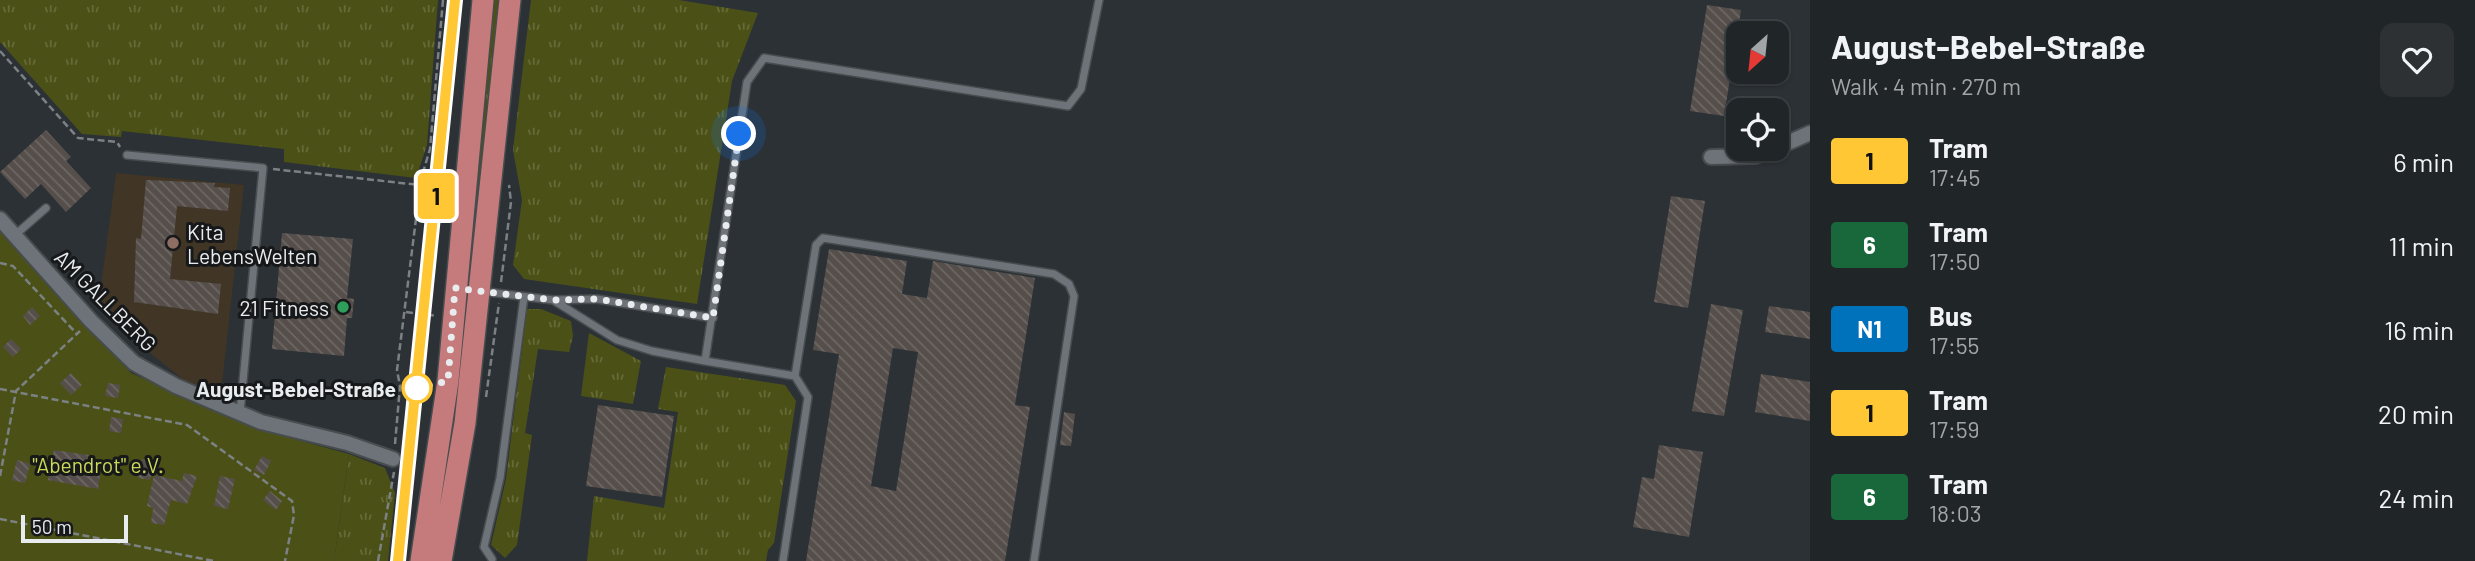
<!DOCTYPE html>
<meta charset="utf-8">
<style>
body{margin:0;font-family:Barlow,sans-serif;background:#2d3134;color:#f1f3f6;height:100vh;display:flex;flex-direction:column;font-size:26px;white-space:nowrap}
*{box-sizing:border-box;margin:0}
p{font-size:23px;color:#a2a5a8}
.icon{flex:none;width:38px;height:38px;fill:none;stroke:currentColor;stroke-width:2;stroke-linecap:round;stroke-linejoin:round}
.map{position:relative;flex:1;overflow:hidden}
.drawer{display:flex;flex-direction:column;background:#202528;width:665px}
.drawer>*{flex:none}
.badge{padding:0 14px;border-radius:5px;font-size:24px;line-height:46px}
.needle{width:46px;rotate:207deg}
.tools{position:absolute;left:1726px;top:21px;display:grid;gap:14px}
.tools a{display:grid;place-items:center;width:63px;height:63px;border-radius:14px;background:#202528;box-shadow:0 2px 5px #0004,0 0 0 2px #3d4245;font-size:35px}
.scale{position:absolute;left:21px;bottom:18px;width:107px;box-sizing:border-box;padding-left:7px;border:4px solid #e9ecef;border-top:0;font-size:19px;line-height:24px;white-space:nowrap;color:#e9ecef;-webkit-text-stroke:5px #16181a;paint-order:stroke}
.you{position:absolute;width:35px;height:35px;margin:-18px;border:5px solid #fff;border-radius:50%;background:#1a73e8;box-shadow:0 0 0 10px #1a73e833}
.map>.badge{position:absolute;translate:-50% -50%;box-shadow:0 0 0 4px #fff}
.round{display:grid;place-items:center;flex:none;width:74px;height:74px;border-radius:14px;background:#2d3134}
.headline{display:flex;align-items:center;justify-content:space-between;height:119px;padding:0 21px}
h1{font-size:33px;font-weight:700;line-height:52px}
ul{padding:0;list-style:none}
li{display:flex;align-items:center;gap:21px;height:84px;padding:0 21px}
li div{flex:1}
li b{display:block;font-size:26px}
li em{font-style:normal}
li .badge{min-width:77px;font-weight:700;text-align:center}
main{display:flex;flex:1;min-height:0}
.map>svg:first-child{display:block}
.education{fill:#413526}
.grass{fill:url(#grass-tufts)}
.green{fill:#4b5116}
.building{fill:url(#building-back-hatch);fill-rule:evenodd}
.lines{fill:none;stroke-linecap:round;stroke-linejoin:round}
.lane-casing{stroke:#474c4f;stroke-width:10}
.street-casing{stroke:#474c4f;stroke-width:18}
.primary-casing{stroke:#474c4f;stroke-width:24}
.path{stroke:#7c8184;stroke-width:2.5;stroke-dasharray:7 3.5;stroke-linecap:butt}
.lane{stroke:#6d7378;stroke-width:7}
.street{stroke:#6d7378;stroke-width:14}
.primary{stroke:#c57a7c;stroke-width:21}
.tram{stroke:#84898c;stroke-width:2}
.line-casing{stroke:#fff;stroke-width:16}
.line{stroke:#ffc734;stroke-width:10}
.walk{stroke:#e9ecef;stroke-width:7;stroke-dasharray:0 12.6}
.education-dot{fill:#8d6e63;stroke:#16181a;stroke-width:2.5}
.leisure-dot{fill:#2e9e5b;stroke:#16181a;stroke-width:2.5}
.stop-dot{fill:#fff;stroke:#ffc734;stroke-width:3.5}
.labels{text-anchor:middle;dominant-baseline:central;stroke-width:6;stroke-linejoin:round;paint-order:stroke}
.poi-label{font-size:21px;fill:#e9ecef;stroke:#16181a;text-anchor:start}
.street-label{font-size:21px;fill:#e9ecef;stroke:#16181a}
.stop-label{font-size:21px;font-weight:bold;fill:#e9ecef;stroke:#16181a;text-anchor:end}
.park-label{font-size:21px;fill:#cbd858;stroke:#16181a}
</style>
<main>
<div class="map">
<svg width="1810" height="561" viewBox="0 0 1810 561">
<defs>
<pattern id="grass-tufts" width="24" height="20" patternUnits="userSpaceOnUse" patternTransform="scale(1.75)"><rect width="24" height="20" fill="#4b5116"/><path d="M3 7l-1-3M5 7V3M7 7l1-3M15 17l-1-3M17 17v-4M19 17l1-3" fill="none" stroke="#656a38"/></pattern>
<pattern id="building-back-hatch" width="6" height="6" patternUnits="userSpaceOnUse" patternTransform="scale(1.75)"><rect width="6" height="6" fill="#554e4a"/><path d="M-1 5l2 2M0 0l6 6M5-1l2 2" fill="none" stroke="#6d6864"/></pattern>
</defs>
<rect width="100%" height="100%" fill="#2b3135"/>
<path class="education" d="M116,173L244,185L221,393L185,381L138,343L99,301Z"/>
<path class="grass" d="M0,0H438L427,145L416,178L284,162V149L122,131L121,137L82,134L0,42Z
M490,0H502L475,251L472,250Z
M531,0H679L758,13L732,81L697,304L524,279L513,265L522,200L513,150Z
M527,309H541L571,321L573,336L569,352L538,349L525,433L532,435L517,545L505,558L491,545L506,479Z
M589,333L641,361L633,404L581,396Z
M666,367L785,385L796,401L774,543L768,550L766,561H587L594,496L664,508L678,412L658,409Z
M349,454L385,468L395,493L388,561H334Z"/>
<path class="green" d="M0,227L131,373L261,430L349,454L334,561H0Z"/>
<path class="building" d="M1707,5L1741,10L1724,116L1690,111Z
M46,130L71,157L66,161L91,188L66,212L41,184L25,199L0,172Z
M146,180L215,183L214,187L230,188L228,211L177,206L170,279L221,284L218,314L134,302L136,238L141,239Z
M1671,196L1705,201L1688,308L1654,302Z
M282,233L353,239L347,298L354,299L352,318H347L344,356L272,349Z
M829,249L907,261L902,294L927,298L933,261L1035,278L1015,405L1030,407L1005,561H806L839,354L813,350ZM893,348L918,352L896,491L871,486Z
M1711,304L1743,310L1724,416L1692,411Z
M1769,306L1810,312V339L1765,332Z
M32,307L40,316L30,325L23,316Z
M11,339L21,349L13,357L3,347Z
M71,373L82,385L71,395L60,383Z
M1761,374L1810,382V421L1755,412Z
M108,383L120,385L118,398L105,396Z
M598,405L674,416L662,497L586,486Z
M1064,412L1075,414L1071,446L1060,445Z
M111,417L123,419L121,433L109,431Z
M1659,445L1703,452L1689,537L1633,527L1642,477L1654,479Z
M54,450L89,455L84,472L100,475L98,489L48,480Z
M262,456L271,461L264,475L254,470Z
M141,459L154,462L150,480L138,478Z
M17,460L30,464L25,483L12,480Z
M184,473L197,476L187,504L171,500L164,525L151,523L153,508L147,506L154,475L182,481Z
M220,476L235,479L228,509L214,506Z
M270,491L282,501L276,510L263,500Z"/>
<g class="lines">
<defs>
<path id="lane" d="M127,155L263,168L240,413
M15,235L46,208
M480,291L553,300L617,340L652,351L705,361L747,82L764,58L1068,106L1081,89L1099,0
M554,300L597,299L713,318
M705,361L795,376
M492,559L484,547L500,478L524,297
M783,561L808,397L795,376L816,245L823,238L1054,274L1069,284L1074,296L1034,561"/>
<path id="street" d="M1776,148L1810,133
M1711,157L1755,156L1773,149
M0,219L91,321L134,363L176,386L261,422L347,443L393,459"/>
<path id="primary" d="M421,561L448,381L483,0
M441,561L465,423L510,0"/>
</defs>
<use href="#lane" class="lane-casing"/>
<use href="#street" class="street-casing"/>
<use href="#primary" class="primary-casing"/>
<path class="path" d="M0,51L78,138L117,142L120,147
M273,169L420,185
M0,263L13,266L77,334
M501,282L511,202L509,185
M406,312L437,316
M0,389L187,425L292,501L294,515L285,561
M486,397L499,303
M395,444L400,386L397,370L421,179L430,149L443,0
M0,476L16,391L80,331
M0,519L214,561
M378,561L394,472"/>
<use href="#lane" class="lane"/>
<use href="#street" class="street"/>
<use href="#primary" class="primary"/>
<path class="tram" d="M404,561L461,0"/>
</g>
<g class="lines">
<defs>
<path id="line" d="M398,561L455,0"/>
</defs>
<use href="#line" class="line-casing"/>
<use href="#line" class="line"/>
<path class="walk" d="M417,388L448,381L455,288L553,300L597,299L713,318L739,134"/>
</g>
<circle class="education-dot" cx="173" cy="243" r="7"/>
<circle class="leisure-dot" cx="343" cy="307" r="7"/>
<circle class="stop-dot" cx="417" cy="388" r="14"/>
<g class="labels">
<g class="poi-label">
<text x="187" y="231">Kita<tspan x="187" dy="24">LebensWelten</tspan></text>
<text x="329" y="307" text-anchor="end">21 Fitness</text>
</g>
<g class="street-label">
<text transform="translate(106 300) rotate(45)">AM GALLBERG</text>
</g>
<g class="stop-label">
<text x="396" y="388">August-Bebel-Straße</text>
</g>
<g class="park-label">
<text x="98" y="464">"Abendrot" e.V.</text>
</g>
</g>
</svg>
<div class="tools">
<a><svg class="needle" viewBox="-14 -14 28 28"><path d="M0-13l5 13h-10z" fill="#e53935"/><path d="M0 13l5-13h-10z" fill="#a2a5a8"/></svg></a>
<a><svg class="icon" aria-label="locate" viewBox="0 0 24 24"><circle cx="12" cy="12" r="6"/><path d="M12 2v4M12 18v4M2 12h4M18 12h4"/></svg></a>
</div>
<div class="scale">50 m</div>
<div class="you" style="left:739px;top:134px"></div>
<b class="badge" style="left:436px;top:196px;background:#ffc734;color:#111">1</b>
</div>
<section class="drawer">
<div class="headline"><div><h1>August-Bebel-Straße</h1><p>Walk · 4 min · 270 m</p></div><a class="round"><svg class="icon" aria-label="heart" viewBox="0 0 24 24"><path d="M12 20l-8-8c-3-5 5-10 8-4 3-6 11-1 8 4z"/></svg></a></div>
<ul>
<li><span class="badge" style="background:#ffc734;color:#111">1</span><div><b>Tram</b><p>17:45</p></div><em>6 min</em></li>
<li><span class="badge" style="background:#18683c;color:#fff">6</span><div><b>Tram</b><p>17:50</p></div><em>11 min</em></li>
<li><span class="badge" style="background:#0072bc;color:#fff">N1</span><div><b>Bus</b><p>17:55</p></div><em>16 min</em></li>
<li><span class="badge" style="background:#ffc734;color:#111">1</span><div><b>Tram</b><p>17:59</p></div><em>20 min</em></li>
<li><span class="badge" style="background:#18683c;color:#fff">6</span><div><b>Tram</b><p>18:03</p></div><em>24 min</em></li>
</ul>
</section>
</main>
